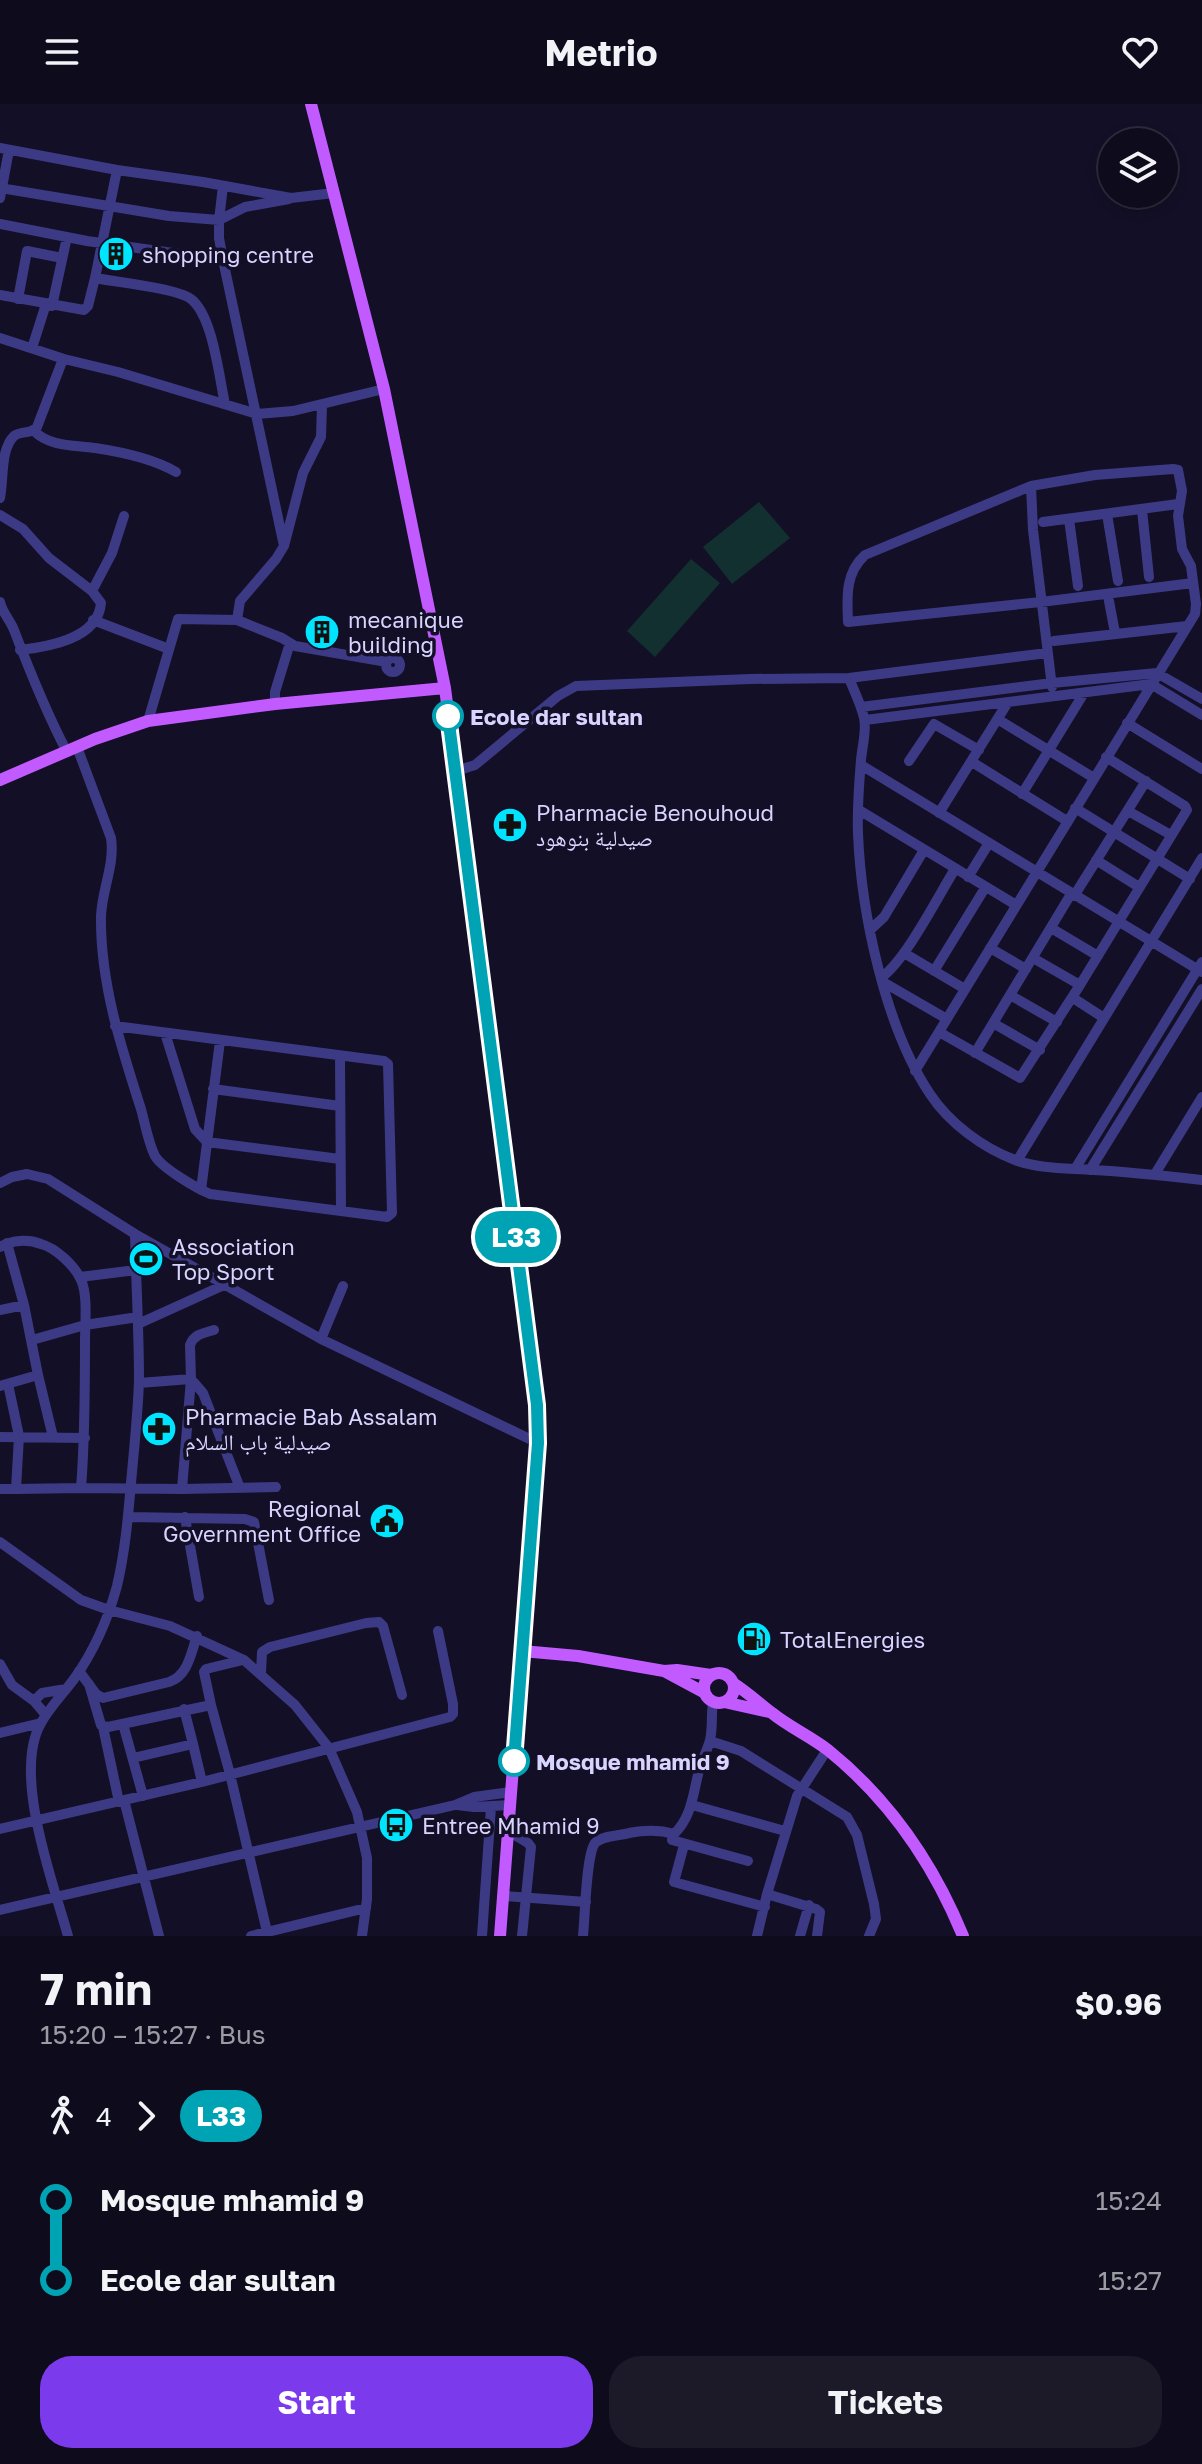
<!DOCTYPE html>
<meta charset="utf-8">
<style>
body{margin:0;font-family:"Golos Text","Noto Naskh Arabic",sans-serif;background:#1c1929;color:#f1f3f6;height:100vh;display:flex;flex-direction:column;font-size:30px;white-space:nowrap}
*{box-sizing:border-box;margin:0}
p{font-size:26px;color:#9b9ba3}
.icon{flex:none;width:44px;height:44px;fill:none;stroke:currentColor;stroke-width:2;stroke-linecap:round;stroke-linejoin:round}
.map{position:relative;height:1832px;overflow:hidden}
.drawer{display:flex;flex-direction:column;background:#0e0b1c;flex:1}
.drawer>*{flex:none}
.badge{padding:0 16px;border-radius:26px;font-size:28px;line-height:52px}
.fabs{position:absolute;left:1098px;top:24px;display:grid;gap:16px}
.fabs a{display:grid;place-items:center;width:80px;height:80px;border-radius:50%;background:#0e0b1c;box-shadow:0 4px 12px #0003,0 0 0 2px #2e2b3b;font-size:40px}
.map>.badge{position:absolute;translate:-50% -50%;box-shadow:0 0 0 4px #fff}
.legs{display:flex;align-items:center;gap:12px;height:88px;padding:0 40px;font-size:26px}
.legs p{margin-inline-start:auto}
.head{display:flex;align-items:center;justify-content:space-between;height:136px;padding:0 40px}
h1{font-size:44px;font-weight:700;line-height:60px}
.action{display:flex;gap:16px;margin-top:auto;padding:16px 40px}
.action a{flex:1;height:92px;border-radius:32px;background:#7c3aed;color:#fff;font-size:32px;font-weight:700;line-height:92px;text-align:center}
.action a+a{background:#1c1929;color:#f1f3f6}
ul{padding:0 40px;list-style:none}
li{display:flex;align-items:center;gap:28px;height:80px;font-size:30px}
li i{display:grid;place-items:center;width:12px;height:100%;margin:0 10px;background:currentColor}
li i::after{content:'';width:20px;height:20px;margin:-10px;border:6px solid;border-radius:50%;background:#0e0b1c}
li p{margin-inline-start:auto}
li:first-child i{background:linear-gradient(#0000 50%,currentColor 0)}
li:last-child i{background:linear-gradient(currentColor 50%,#0000 0)}
header{display:flex;justify-content:space-between;align-items:center;height:104px;padding:0 40px;background:#0e0b1c;font-size:36px;font-weight:700}
.map>svg:first-child{display:block}
.green{fill:#12302f}
.lines{fill:none;stroke-linecap:round;stroke-linejoin:round}
.minor{stroke:#3d3a85;stroke-width:10}
.major{stroke:#c25bff;stroke-width:12}
.line-1-casing{stroke:#fff;stroke-width:18}
.line-1{stroke:#00a3b4;stroke-width:12}
.stop-1-dot{fill:#fff;stroke:#00a3b4;stroke-width:4}
.labels{text-anchor:middle;dominant-baseline:central;stroke-width:7;stroke-linejoin:round;paint-order:stroke}
.poi-label{font-size:22px;fill:#d9d4ff;stroke:#130f26;text-anchor:start}
.stop-label{font-size:22px;font-weight:bold;fill:#d9d4ff;stroke:#130f26;text-anchor:start}
</style>
<header><svg class="icon" aria-label="menu" viewBox="0 0 24 24"><path d="M4 6h16M4 12h16M4 18h16"/></svg>Metrio<svg class="icon" aria-label="heart" viewBox="0 0 24 24"><path d="M12 20l-8-8c-3-5 5-10 8-4 3-6 11-1 8 4z"/></svg></header>
<div class="map">
<svg width="1202" height="1832" viewBox="0 0 1202 1832">
<rect width="100%" height="100%" fill="#130f26"/>
<path class="green" d="M759,398L790,434L732,480L703,443Z
M691,455L720,479L655,553L627,527Z"/>
<g class="lines">
<path class="minor" d="M0,44L117,66
M0,84L169,112L219,116L223,82
M0,94L9,46
M0,120L87,137L223,156
M0,191L84,206L88,202L95,174
M18,195L27,147L62,154
M52,202L67,133
M0,234L64,255L118,268L257,310L293,307L384,285
M32,244L46,200
M225,300C219,273 213,212 191,195C176,184 115,178 95,174L117,66L203,78L291,94L334,89
M34,327C50,343 74,341 95,344C122,348 152,354 176,368
M1031,382L1033,426L1052,583
M0,394C4,374 0,346 14,332C22,326 30,331 37,323L63,255
M1142,406L1149,473
M1107,410L1118,477
M0,411L23,425L49,454L92,487L101,499C98,535 48,543 20,546
M1069,415L1078,482
M1043,418L1178,400
M284,442L223,156L219,134V116L245,103L289,95
M92,487L112,449L124,412
M1109,497L1115,529
M0,498C2,508 10,516 14,526C30,568 46,608 67,648
M93,516L169,545
M237,516L240,497L276,455L284,442L303,369L321,333L322,301
M1054,537L1187,522
M386 561a7 7 0 1 1 14 0a7 7 0 1 1-14 0Z
M849,574C854,587 861,600 864,614C867,626 862,643 861,656C859,680 857,705 858,729C861,808 885,923 930,990C949,1019 983,1044 1015,1056C1040,1065 1067,1064 1093,1066C1130,1068 1166,1072 1202,1076
M275,600V588L290,539
M861,603L1052,579L1157,569L1202,595
M865,616L1151,580L1202,611
M999,616L1094,674
M148,617L178,515L237,516L282,534L295,542L387,558
M1127,619L1202,665
M77,643L111,734C115,761 102,785 101,812C100,878 121,943 141,1005C145,1019 148,1038 155,1052C162,1064 196,1084 210,1090L387,1113L392,1109L388,960L384,957L115,922
M909,657L934,620L979,646
M972,658L1067,717
M861,661L1202,868
M456,667L475,661L558,592L576,582L750,575L849,574L1047,549
M1022,690L1084,589
M1075,704L1190,775
M859,706L1016,801
M1128,707L1171,731
M939,709L1008,598
M1096,756L1139,783
M968,773L989,739
M1074,792L1146,677
M1051,824L1098,852
M870,826L884,813L924,746
M990,844L1026,865
M904,849L965,885
M1033,854L1080,881
M934,867L985,784
M882,873C907,854 937,794 955,765
M883,878L947,915
M1010,891L1057,918
M1073,894L1104,914
M993,919L1040,946
M939,928L1020,974L1080,881L1187,706L1185,702L1106,653
M165,929L195,1025L207,1038L340,1055
M975,949L1071,790
M340,953L341,1107
M915,967L1195,510L1196,500L1191,462L1182,445L1178,412L1182,387L1178,366L1173,365L1095,371L1031,382L865,451C845,469 847,493 848,518L1041,498L1193,479
M213,985L340,1002
M1017,1057L1202,754
M1075,1065L1202,858
M1090,1066L1202,885
M1155,1070L1202,993
M0,1079L12,1073L27,1070L48,1075L135,1130L321,1235L538,1339
M201,1086L220,937
M7,1139L24,1201
M0,1143C12,1136 28,1135 41,1140C56,1144 75,1162 81,1176C88,1190 85,1221 85,1237C85,1286 85,1335 81,1384L182,1385L276,1383
M80,1173L136,1166
M0,1206L24,1201L38,1271L0,1282
M138,1220L224,1181
M214,1226C204,1229 194,1230 190,1241L191,1275L203,1289L240,1384
M321,1235L343,1182
M32,1236L85,1221L138,1213
M38,1271L53,1333
M139,1279L191,1275L182,1385
M8,1280L19,1332L16,1385L81,1384
M0,1333L85,1334
M0,1385H16
M129,1413L245,1415L254,1418L269,1496
M185,1413L199,1493
M0,1438L81,1496L109,1506L170,1522L244,1556L295,1601L329,1644L357,1708L367,1754V1795L362,1832
M0,1560L12,1581L34,1597L46,1611
M79,1567L96,1590L103,1594L169,1578C188,1572 191,1549 197,1532
M261,1569L262,1548L270,1543L366,1519L379,1518L383,1522L402,1591
M89,1580L101,1621L108,1623L211,1601L204,1568L206,1565L243,1556
M34,1597L42,1589L66,1585
M211,1601L230,1670L268,1832
M123,1620L143,1692
M103,1623L119,1698
M0,1629L41,1619
M710,1637L741,1647L847,1713L857,1731L874,1800L876,1815L869,1832
M193,1640L202,1678
M133,1654L193,1640L184,1605
M124,1696L159,1832
M457,1701L474,1703L510,1701
M692,1701L785,1727
M0,1725L202,1678L450,1613L453,1610V1600L438,1527
M508,1727L528,1739L531,1743L522,1832
M674,1730L672,1736L748,1757
M684,1741L674,1778L765,1803
M767,1790L816,1805L820,1808L817,1832
M503,1792L586,1798
M0,1806L455,1701L474,1693L511,1688
M68,1832C53,1778 12,1670 41,1619C50,1603 63,1590 74,1575C94,1547 108,1515 117,1482C125,1448 128,1414 131,1379C134,1345 138,1310 139,1276C139,1227 136,1178 135,1130
M251,1832L366,1804
M482,1832L491,1703
M583,1832C585,1814 586,1751 595,1739C602,1732 616,1732 625,1730C642,1726 657,1725 674,1730C694,1711 693,1684 701,1660C704,1652 708,1644 710,1636C713,1623 711,1610 713,1598
M757,1832L767,1790L797,1692L827,1646
M800,1832L809,1801"/>
<path class="major" d="M311,0L384,285L445,584L537,1301L538,1339L500,1832
M0,676L95,635L148,617L275,600L445,584
M522,1547L578,1552L664,1567L677,1566L711,1571
M664,1567L705,1589
M704 1584a15 15 0 1 1 30 0a15 15 0 1 1-30 0Z
M733,1579C747,1588 759,1599 772,1609C789,1623 810,1632 828,1646C890,1696 933,1759 963,1832
M724,1598L769,1608"/>
</g>
<g class="lines">
<defs>
<path id="line-1" d="M448,612L537,1301L538,1339L514,1657"/>
</defs>
<use href="#line-1" class="line-1-casing"/>
<use href="#line-1" class="line-1"/>
</g>
<defs>
<symbol id="building-disc" viewBox="-11 -11 22 22"><circle r="9.5" fill="#00e5ff" stroke="#130f26"/><path d="M-4-6H4V6H1V3H-1V6H-4ZM-2.5-4.3h1.7v1.8h-1.7ZM.8-4.3h1.7v1.8H.8ZM-2.5-1h1.7V.8h-1.7ZM.8-1h1.7V.8H.8Z" fill="#111"/></symbol>
<symbol id="pharmacy-disc" viewBox="-11 -11 22 22"><circle r="9.5" fill="#00e5ff" stroke="#130f26"/><path d="M-2-6h4v4h4v4h-4v4h-4v-4h-4v-4h4Z" fill="#111"/></symbol>
<symbol id="stadium-disc" viewBox="-11 -11 22 22"><circle r="9.5" fill="#00e5ff" stroke="#130f26"/><path d="M0-5a6.5 5 0 1 0 0 10a6.5 5 0 1 0 0-10ZM-3.5-1.8h7v3.6h-7Z" fill="#111"/></symbol>
<symbol id="civic-disc" viewBox="-11 -11 22 22"><circle r="9.5" fill="#00e5ff" stroke="#130f26"/><path d="M-.6-6.5H3V-4.5H.6V-3L4-1V1h2V6H-6V1h2V-1L-.6-3ZM-1.2 2.5V6h2.4V2.5Z" fill="#111"/></symbol>
<symbol id="fuel-disc" viewBox="-11 -11 22 22"><circle r="9.5" fill="#00e5ff" stroke="#130f26"/><path d="M-5.5-6h7V0h2V4h1.3V-2.5L3-4.5l.8-.8L6-3V5H2.5V1h-1V6h-7ZM-4.2-4.7v3.2H.2V-4.7Z" fill="#111"/></symbol>
<symbol id="bus-disc" viewBox="-11 -11 22 22"><circle r="9.5" fill="#00e5ff" stroke="#130f26"/><path d="M-5-6H5V4H4V6H2V4H-2V6H-4V4H-5ZM-3.5-4V0h7V-4ZM-3.5 1.2v1.5H-2V1.2ZM2 1.2v1.5H3.5V1.2Z" fill="#111"/></symbol>
</defs>
<g fill-rule="evenodd">
<use href="#building-disc" x="96" y="130" width="40" height="40"/>
<use href="#building-disc" x="302" y="508" width="40" height="40"/>
<use href="#pharmacy-disc" x="490" y="701" width="40" height="40"/>
<use href="#stadium-disc" x="126" y="1135" width="40" height="40"/>
<use href="#pharmacy-disc" x="139" y="1305" width="40" height="40"/>
<use href="#civic-disc" x="367" y="1397" width="40" height="40"/>
<use href="#fuel-disc" x="734" y="1515" width="40" height="40"/>
<use href="#bus-disc" x="376" y="1701" width="40" height="40"/>
</g>
<g class="stop-1-dot">
<circle cx="448" cy="612" r="14"/>
<circle cx="514" cy="1657" r="14"/>
</g>
<g class="labels">
<g class="poi-label">
<text x="142" y="150">shopping centre</text>
<text x="348" y="515">mecanique<tspan x="348" dy="25">building</tspan></text>
<text x="536" y="708">Pharmacie Benouhoud<tspan x="536" dy="25">صيدلية بنوهود</tspan></text>
<text x="172" y="1142">Association<tspan x="172" dy="25">Top Sport</tspan></text>
<text x="185" y="1312">Pharmacie Bab Assalam<tspan x="185" dy="25">صيدلية باب السلام</tspan></text>
<text x="361" y="1404" text-anchor="end">Regional<tspan x="361" dy="25">Government Office</tspan></text>
<text x="780" y="1535">TotalEnergies</text>
<text x="422" y="1721">Entree Mhamid 9</text>
</g>
<g class="stop-label">
<text x="470" y="612">Ecole dar sultan</text>
<text x="536" y="1657">Mosque mhamid 9</text>
</g>
</g>
</svg>
<div class="fabs">
<a><svg class="icon" aria-label="layers" viewBox="0 0 24 24"><path d="M12 4l9 5-9 5-9-5zM3 14l9 5 9-5"/></svg></a>
</div>
<b class="badge" style="left:516px;top:1133px;background:#00a3b4;color:#fff">L33</b>
</div>
<section class="drawer">
<div class="head"><div><h1>7 min</h1><p>15:20 – 15:27 · Bus</p></div><b>$0.96</b></div>
<div class="legs"><svg class="icon" aria-label="walk" viewBox="0 0 24 24"><circle cx="13" cy="4" r="2"/><path d="M13 8l-2 6 4 7M11 14l-3 7M7 12l3-4h3l4 4"/></svg>4<svg class="icon" aria-label="forward" viewBox="0 0 24 24"><path d="M9 5l7 7-7 7"/></svg><b class="badge" style="background:#00a3b4;color:#fff">L33</b></div>
<ul>
<li><i style="color:#00a3b4"></i><b>Mosque mhamid 9</b><p>15:24</p></li>
<li><i style="color:#00a3b4"></i><b>Ecole dar sultan</b><p>15:27</p></li>
</ul>
<div class="action"><a>Start</a><a>Tickets</a></div>
</section>
